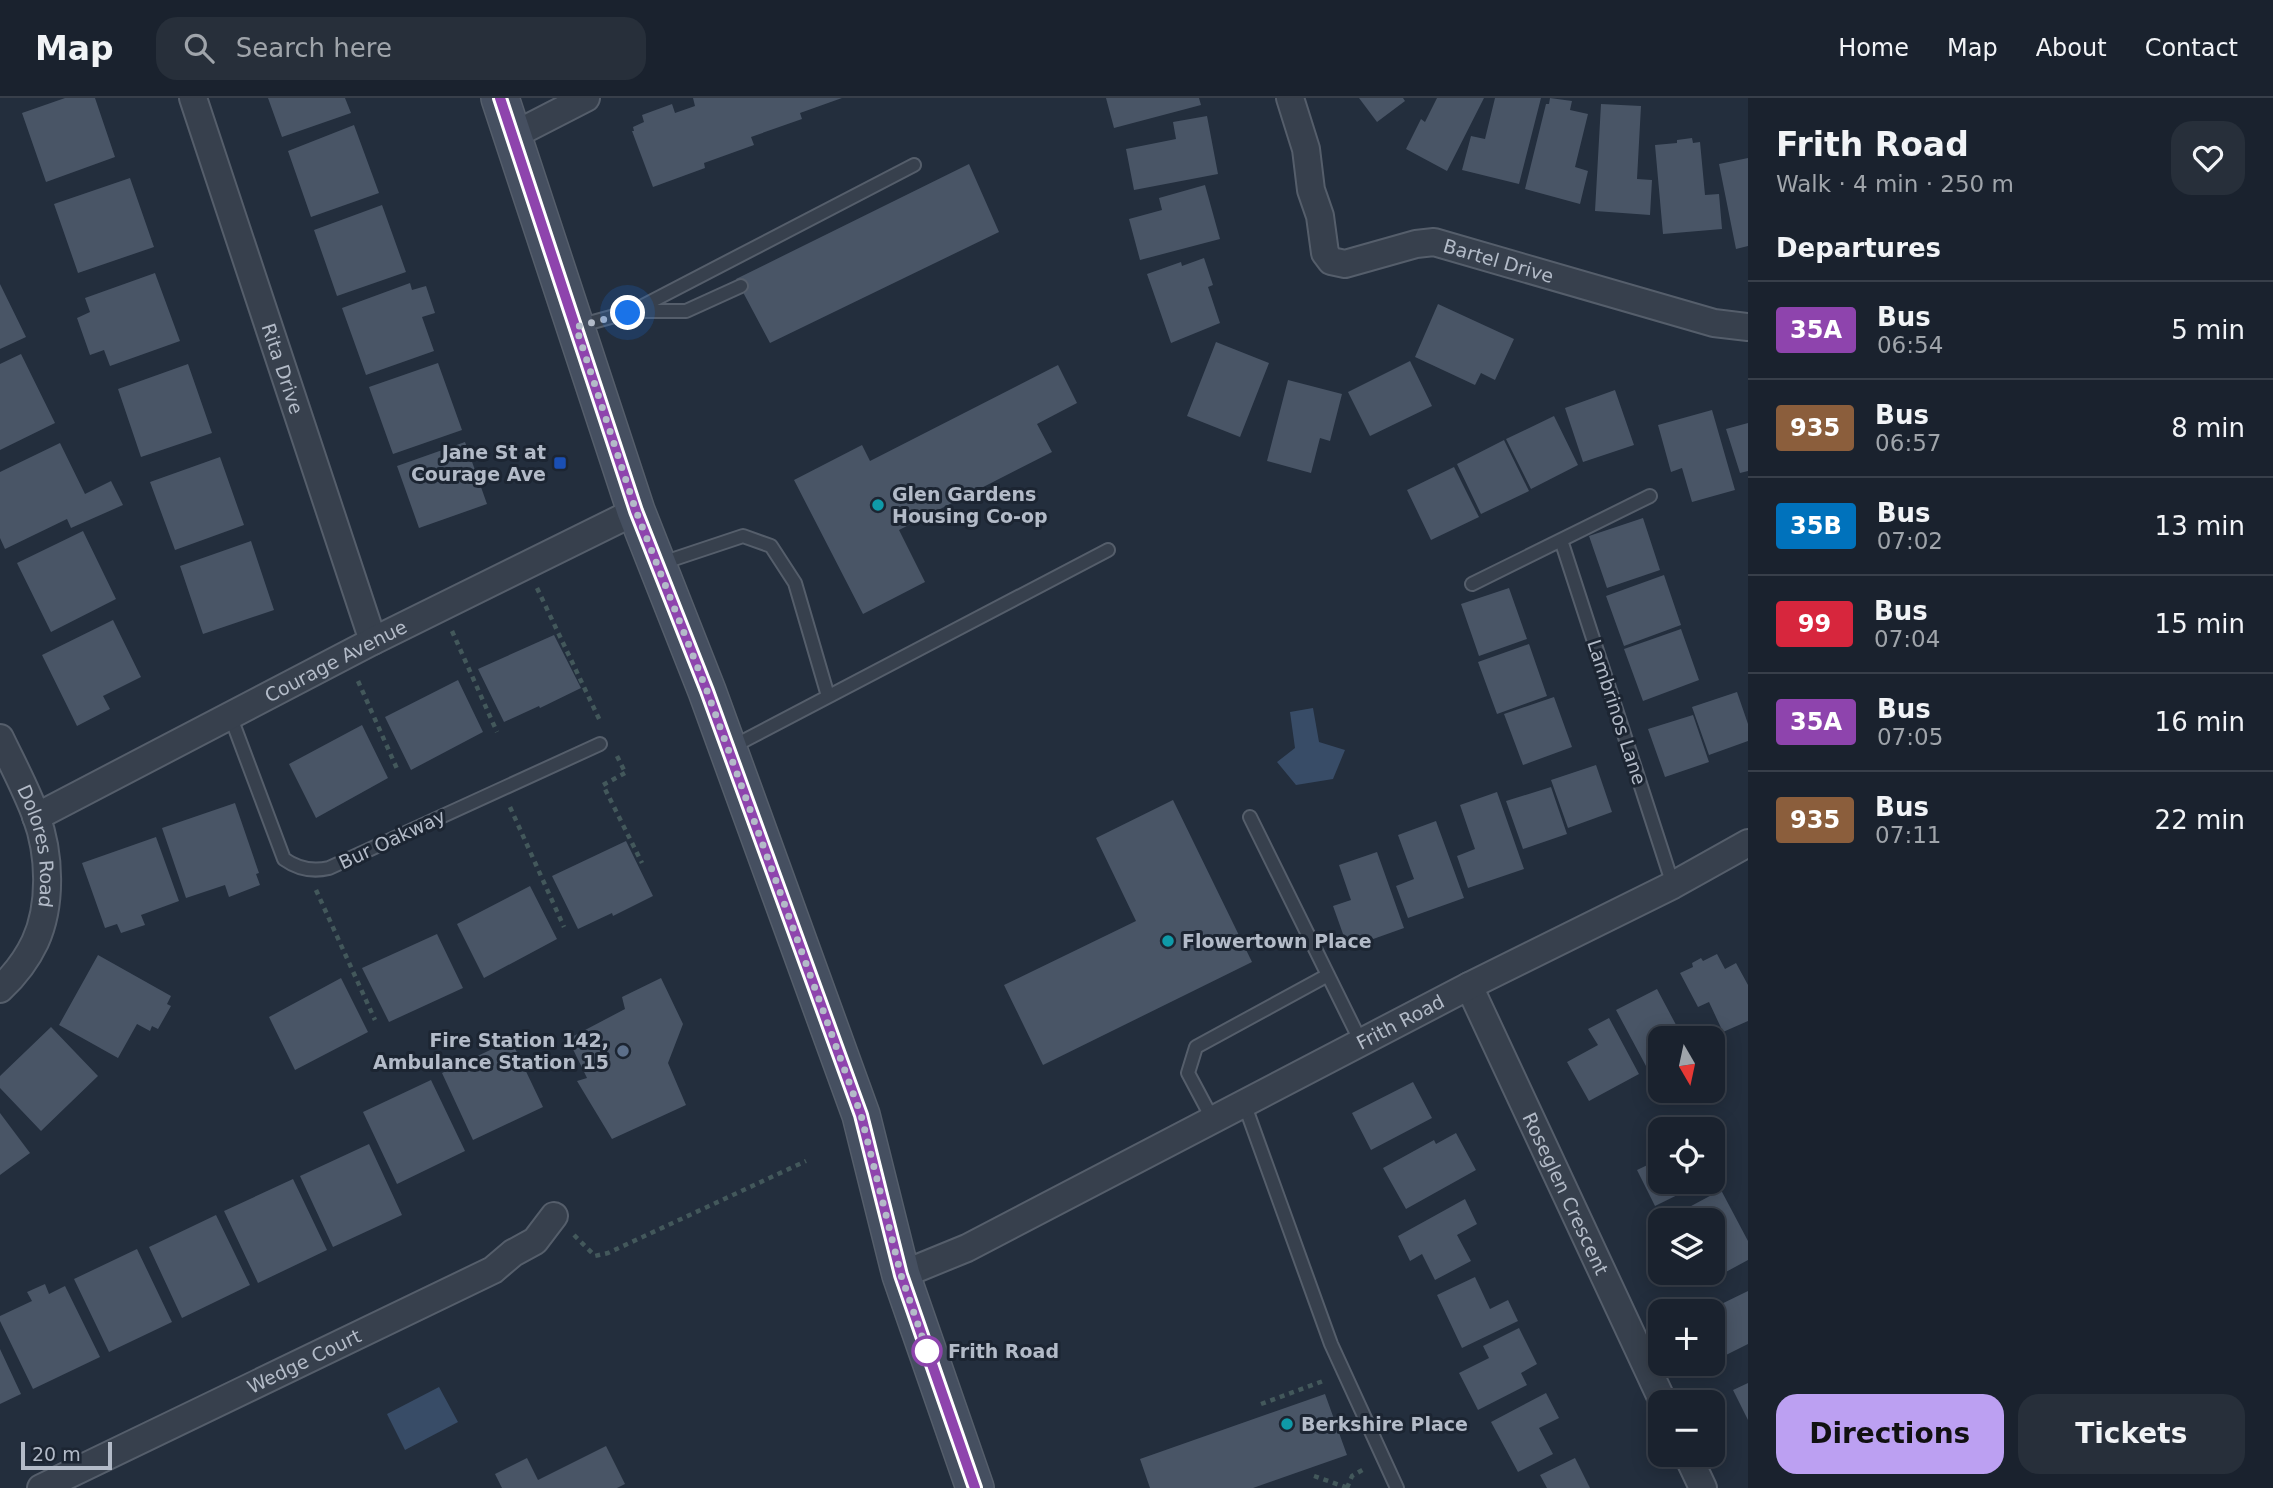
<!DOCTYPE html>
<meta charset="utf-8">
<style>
body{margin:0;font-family:"DejaVu Sans",sans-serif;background:#272f3a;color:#f1f3f6;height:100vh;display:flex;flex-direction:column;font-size:26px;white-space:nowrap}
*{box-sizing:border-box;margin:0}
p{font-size:23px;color:#9fa4aa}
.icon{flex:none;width:38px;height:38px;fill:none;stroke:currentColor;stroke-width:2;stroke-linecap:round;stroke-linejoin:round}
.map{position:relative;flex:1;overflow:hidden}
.details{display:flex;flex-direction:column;background:#1a222e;width:525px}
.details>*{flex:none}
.badge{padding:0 14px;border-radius:5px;font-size:24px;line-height:46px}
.needle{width:46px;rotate:171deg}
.buttons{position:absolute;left:1648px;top:928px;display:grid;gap:14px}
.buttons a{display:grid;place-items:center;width:77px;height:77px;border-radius:14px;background:#1a222e;box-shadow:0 4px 18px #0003,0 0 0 2px #383f4a;font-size:35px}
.scale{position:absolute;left:21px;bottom:18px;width:91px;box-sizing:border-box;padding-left:7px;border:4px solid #b3bbc8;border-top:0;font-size:19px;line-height:24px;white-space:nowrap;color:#b3bbc8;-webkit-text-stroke:5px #1c2532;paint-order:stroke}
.you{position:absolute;width:35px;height:35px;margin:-18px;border:5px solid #fff;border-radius:50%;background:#1a73e8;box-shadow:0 0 0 10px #1a73e833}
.map>.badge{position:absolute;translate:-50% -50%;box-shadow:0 0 0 4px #fff}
h2{padding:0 28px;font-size:26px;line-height:63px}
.round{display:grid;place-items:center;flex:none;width:74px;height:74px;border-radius:21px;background:#272f3a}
.head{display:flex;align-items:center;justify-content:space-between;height:119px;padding:0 28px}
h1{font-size:33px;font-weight:700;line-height:52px}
.cta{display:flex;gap:14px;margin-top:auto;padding:14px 28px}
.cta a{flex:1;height:80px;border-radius:21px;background:#bca0f2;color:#111;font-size:28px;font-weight:700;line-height:80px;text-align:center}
.cta a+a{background:#272f3a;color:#f1f3f6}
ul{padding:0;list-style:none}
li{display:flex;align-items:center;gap:21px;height:98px;padding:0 28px;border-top:2px solid #383f4a}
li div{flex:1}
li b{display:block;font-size:26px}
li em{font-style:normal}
li .badge{min-width:77px;font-weight:700;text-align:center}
header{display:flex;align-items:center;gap:42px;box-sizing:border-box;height:98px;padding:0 35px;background:#1a222e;border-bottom:2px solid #383f4a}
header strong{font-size:33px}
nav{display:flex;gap:38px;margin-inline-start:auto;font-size:24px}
.search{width:490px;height:63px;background:#272f3a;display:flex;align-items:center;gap:18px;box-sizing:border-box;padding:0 24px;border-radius:21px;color:#9fa4aa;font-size:26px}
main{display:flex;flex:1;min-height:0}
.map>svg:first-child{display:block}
.water{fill:#384c67}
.building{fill:#495566}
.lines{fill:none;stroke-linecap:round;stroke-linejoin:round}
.service-casing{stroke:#555e6b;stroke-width:16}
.minor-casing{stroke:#555e6b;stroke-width:30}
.secondary-casing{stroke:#555e6b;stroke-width:40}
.path{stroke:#43585b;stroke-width:4.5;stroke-dasharray:5 5;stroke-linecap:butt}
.service{stroke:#37404d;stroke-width:12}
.minor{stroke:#37404d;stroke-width:26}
.secondary{stroke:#454f60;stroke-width:37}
.line-casing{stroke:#fff;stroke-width:16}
.line{stroke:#8e44ad;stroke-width:10}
.walk{stroke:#b3bbc8;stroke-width:7;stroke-dasharray:0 12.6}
.transit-dot{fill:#1a4fb4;stroke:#1c2532;stroke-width:2.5}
.culture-dot{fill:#0f9aa8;stroke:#1c2532;stroke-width:2.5}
.service-dot{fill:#5c6f8a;stroke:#1c2532;stroke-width:2.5}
.stop-dot{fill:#fff;stroke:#8e44ad;stroke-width:3.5}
.labels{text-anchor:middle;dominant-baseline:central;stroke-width:6;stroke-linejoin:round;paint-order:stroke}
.street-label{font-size:19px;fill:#b3bbc8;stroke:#1c2532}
.poi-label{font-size:19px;font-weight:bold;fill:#b3bbc8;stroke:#1c2532;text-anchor:start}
.stop-label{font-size:19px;font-weight:bold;fill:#b3bbc8;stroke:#1c2532;text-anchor:start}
</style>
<header>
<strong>Map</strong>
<div class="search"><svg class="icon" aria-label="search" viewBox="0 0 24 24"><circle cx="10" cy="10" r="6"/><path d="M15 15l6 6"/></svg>Search here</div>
<nav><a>Home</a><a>Map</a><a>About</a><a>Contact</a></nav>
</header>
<main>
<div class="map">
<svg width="1748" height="1390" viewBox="0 0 1748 1390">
<rect width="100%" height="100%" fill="#232e3d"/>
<path class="water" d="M1313,610L1319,644L1345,652L1333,681L1296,687L1277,664L1295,650L1290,614Z
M439,1289L458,1324L405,1352L387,1316Z"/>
<path class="building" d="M65,0H95L115,59L46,84L22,15Z
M268,0H345L351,15L282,39Z
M693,0H842L800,15L802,21L751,39L754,47L704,65L705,70L653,89L632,33H634L633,29L644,24L642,17L672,6L675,15L695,8Z
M1106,0H1199L1201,7L1114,30Z
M1359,0H1403L1405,3L1377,24Z
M1437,0H1484L1447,73L1406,51L1421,21L1425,24Z
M1495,0H1541L1519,86L1462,72L1471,38L1485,41Z
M1550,0L1572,3L1570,12L1588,16L1575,69L1588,73L1580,106L1525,91L1546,6H1549Z
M1601,6L1641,8L1637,81L1652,82L1650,117L1595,113Z
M1207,18L1218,76L1134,92L1126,51L1176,41L1173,24Z
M354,27L379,95L311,119L288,53Z
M1692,40L1693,45L1700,44L1705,97L1719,96L1722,131L1663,136L1655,47L1677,45V42Z
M1748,60V148L1736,151L1719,66Z
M969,66L999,134L770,245L736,181Z
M130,80L154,149L78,175L54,106Z
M1205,87L1220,141L1140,162L1129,121L1162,112L1159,100Z
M382,107L406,174L337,198L314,132Z
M1204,160L1213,187L1208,189L1220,225L1171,245L1147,176L1181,164L1182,168Z
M155,175L180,243L110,268L104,252L90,257L77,220L90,214L85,200Z
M410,185L412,192L426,188L435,215L422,219L434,253L366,277L342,210Z
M0,186L26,239L0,251Z
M1438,206L1514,241L1495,282L1481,275L1475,287L1415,259Z
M1216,244L1269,265L1240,339L1187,318Z
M21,256L55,325L0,352V266Z
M1410,263L1432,308L1370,338L1348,294Z
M438,265L462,332L393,356L369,289Z
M188,266L212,335L141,359L118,291Z
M1058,267L1077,305L1037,326L1052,354L899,432L925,484L863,516L794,382L862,347L870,363Z
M1288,282L1342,296L1330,343L1320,340L1311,375L1267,363Z
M1615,292L1634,347L1583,364L1565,310Z
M1712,312L1735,392L1692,404L1682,370L1671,374L1658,327Z
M1554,318L1578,367L1531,391L1506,341Z
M1748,325V373L1740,375L1726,331Z
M1504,342L1529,393L1481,416L1457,366Z
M465,344L487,406L419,430L397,368Z
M60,345L85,396L111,383L123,407L71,430L67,421L5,451L0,440V374Z
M220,359L244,427L175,452L150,384Z
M1454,369L1479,419L1431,442L1407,392Z
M1643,420L1660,472L1607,490L1589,438Z
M83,433L116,501L51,534L17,465Z
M251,443L274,512L203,536L180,468Z
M1664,477L1681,527L1624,548L1606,498Z
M1509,490L1527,541L1479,558L1461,506Z
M113,522L141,579L103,598L110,611L77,628L42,557Z
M1681,531L1699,582L1643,603L1624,551Z
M554,537L581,590L540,610L539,608L504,624L478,571Z
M1529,546L1547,598L1497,616L1478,564Z
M458,582L483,634L411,672L385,619Z
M1737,594L1748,626V643L1709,657L1692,609Z
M1554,599L1572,649L1523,667L1504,616Z
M1693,617L1709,664L1665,679L1648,631Z
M362,627L388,680L316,720L289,666Z
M1596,667L1612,714L1568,730L1551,682Z
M1551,689L1567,736L1523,751L1506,703Z
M1497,694L1524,771L1468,790L1457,758L1475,751L1460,707Z
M1173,702L1252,864L1043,967L1004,887L1136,823L1096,740Z
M235,705L259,775L256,776L260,787L229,799L225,787L186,800L162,730Z
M1436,723L1464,800L1408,820L1396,788L1414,781L1398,737Z
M156,739L179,803L141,817L145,827L121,835L117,826L105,830L82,765Z
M626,743L653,798L613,818L612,815L578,831L552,778Z
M1377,754L1404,830L1348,850L1333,808L1351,802L1339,767Z
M530,788L557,841L484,880L457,826Z
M437,836L463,890L389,924L362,870Z
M1717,856L1725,871L1736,865L1748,887V923L1723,934L1709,904L1698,909L1680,875L1693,869L1692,865L1701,860L1703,863Z
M98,857L171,898L167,906L171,908L158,931L152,928L150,933L137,926L118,960L59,927Z
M341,880L368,934L295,972L269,919Z
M661,880L683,926L668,965L686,1007L612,1041L577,983L587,980L568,941L625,911L622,899Z
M1657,891L1683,940H1661V960L1646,968L1616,912Z
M1609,920L1639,976L1589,1003L1567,964L1598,947L1588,931Z
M51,929L98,978L41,1033L0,990V978Z
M511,942L543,1009L473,1042L442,975Z
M431,982L465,1053L397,1086L363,1014Z
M1413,984L1432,1020L1371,1052L1352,1015Z
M0,1015L30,1055L0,1077Z
M1456,1035L1476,1072L1406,1111L1383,1070L1434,1042L1436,1046Z
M369,1046L402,1117L333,1149L300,1078Z
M1661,1046V1083H1706L1655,1108L1637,1072L1656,1063L1650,1051Z
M293,1081L327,1152L258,1185L224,1113Z
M1721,1092L1748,1143V1162L1724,1175L1713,1155V1122H1665Z
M1465,1101L1477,1126L1457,1137L1471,1163L1435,1182L1422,1156L1410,1163L1398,1138Z
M216,1117L250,1187L182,1220L149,1149Z
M137,1151L172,1224L109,1254L74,1181Z
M1475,1179L1490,1211L1508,1202L1518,1223L1462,1250L1437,1197Z
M45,1186L49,1196L65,1188L100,1259L33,1291L0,1223V1218L32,1203L27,1194Z
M1748,1193V1246L1724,1258L1713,1236V1213H1707Z
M1519,1230L1537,1266L1521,1275L1527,1287L1478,1312L1459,1275L1489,1260L1483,1248Z
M0,1251L21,1296L0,1306Z
M1748,1285V1322L1733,1292Z
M1546,1295L1559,1320L1539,1330L1553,1356L1518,1374L1491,1324Z
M1325,1296L1347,1357L1253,1390H1150L1140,1361Z
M606,1348L625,1386L617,1390H502L495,1376L527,1360L538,1382Z
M1575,1360L1590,1390H1547L1540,1377Z"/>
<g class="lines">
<defs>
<path id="service" d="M637,213H686L741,188
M578,228L633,213L914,67
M1561,442L1673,787
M659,466L743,438L771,448L795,485L828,598
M1472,486L1650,398
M230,617L284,761C298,771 312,774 329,770L600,646
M730,650L1108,452
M1250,719L1361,944
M1244,1005L1331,1246L1397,1390
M1213,1022L1188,975L1196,949L1328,877"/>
<g id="minor">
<path id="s1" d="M193,0L373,543"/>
<path id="s2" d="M1290,0L1306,51L1311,92L1320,118L1325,155L1331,163L1345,166L1416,146L1434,144L1714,225L1748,229"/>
<path d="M514,37L586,0"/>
<path id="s3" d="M0,640C12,665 26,691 36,718C50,755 52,807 35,844C27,861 14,878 0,891"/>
<path id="s4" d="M36,719L373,543L636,413"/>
<path id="s5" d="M1469,888L1663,1304"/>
<path id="s6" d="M901,1177L967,1150L1469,888L1673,787L1748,745"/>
<path d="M1687,1356L1703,1390"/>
<path id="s7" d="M41,1390L493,1172L513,1155L535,1143L554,1118"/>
</g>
<path id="secondary" d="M500,0L636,413L707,593L861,1017L901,1177L975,1390"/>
</defs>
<use href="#service" class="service-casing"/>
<use href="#minor" class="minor-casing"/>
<use href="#secondary" class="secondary-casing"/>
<path class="path" d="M537,490L601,625
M452,533L497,634
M358,583L398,673
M617,658L626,676
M625,675L603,687L642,765
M510,709L564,829
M316,792L375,922
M574,1137L595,1158L608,1155L806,1063
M1261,1306L1326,1282
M1314,1378L1348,1390
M1347,1390L1352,1378L1364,1371"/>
<use href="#service" class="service"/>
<use href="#minor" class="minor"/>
<use href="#secondary" class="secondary"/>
</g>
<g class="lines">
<defs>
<path id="line" d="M500,0L636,413L707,593L861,1017L901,1177L975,1390"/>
</defs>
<use href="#line" class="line-casing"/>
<use href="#line" class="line"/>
<path class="walk" d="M628,215L576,229L636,413L707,593L861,1017L901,1177L927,1253"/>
</g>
<rect class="transit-dot" x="553" y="358" width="14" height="14" rx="3.5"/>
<g class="culture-dot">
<circle cx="878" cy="407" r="7"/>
<circle cx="1168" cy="843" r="7"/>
<circle cx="1287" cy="1326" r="7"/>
</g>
<circle class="service-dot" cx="623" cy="953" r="7"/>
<circle class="stop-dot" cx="927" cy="1253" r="14"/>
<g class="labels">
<g class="street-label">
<text stroke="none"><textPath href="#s2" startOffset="343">Bartel Drive</textPath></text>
<text stroke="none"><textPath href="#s1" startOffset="285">Rita Drive</textPath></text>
<text stroke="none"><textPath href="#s4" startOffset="338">Courage Avenue</textPath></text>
<text transform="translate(1617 614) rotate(72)">Lambrinos Lane</text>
<text transform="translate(392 741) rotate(-25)">Bur Oakway</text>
<text stroke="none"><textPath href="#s3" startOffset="116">Dolores Road</textPath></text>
<text stroke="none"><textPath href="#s6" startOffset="560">Frith Road</textPath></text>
<text stroke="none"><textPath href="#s5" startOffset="229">Roseglen Crescent</textPath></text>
<text stroke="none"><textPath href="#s7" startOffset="292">Wedge Court</textPath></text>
</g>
<g class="poi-label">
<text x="546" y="354" text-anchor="end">Jane St at<tspan x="546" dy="22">Courage Ave</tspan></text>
<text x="892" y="396">Glen Gardens<tspan x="892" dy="22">Housing Co-op</tspan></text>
<text x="1182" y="843">Flowertown Place</text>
<text x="609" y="942" text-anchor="end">Fire Station 142,<tspan x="609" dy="22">Ambulance Station 15</tspan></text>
<text x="1301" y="1326">Berkshire Place</text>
</g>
<g class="stop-label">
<text x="948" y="1253">Frith Road</text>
</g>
</g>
</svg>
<div class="buttons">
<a><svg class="needle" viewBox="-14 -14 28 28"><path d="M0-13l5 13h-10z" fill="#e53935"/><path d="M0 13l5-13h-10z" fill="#9fa4aa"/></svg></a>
<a><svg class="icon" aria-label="locate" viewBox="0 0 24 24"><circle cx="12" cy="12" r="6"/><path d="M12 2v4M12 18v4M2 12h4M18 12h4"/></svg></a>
<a><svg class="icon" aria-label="layers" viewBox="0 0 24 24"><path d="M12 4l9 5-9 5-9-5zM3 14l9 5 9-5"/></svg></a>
<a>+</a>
<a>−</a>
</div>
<div class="scale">20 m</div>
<div class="you" style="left:628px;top:215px"></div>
</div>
<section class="details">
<div class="head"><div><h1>Frith Road</h1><p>Walk · 4 min · 250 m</p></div><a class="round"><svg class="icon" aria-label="heart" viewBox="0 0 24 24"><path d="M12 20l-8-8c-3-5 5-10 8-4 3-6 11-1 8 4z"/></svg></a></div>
<h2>Departures</h2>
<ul>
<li><span class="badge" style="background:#8e44ad;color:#fff">35A</span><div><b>Bus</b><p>06:54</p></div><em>5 min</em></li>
<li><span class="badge" style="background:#8b5e3c;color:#fff">935</span><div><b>Bus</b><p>06:57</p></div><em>8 min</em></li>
<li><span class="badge" style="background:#0072bc;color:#fff">35B</span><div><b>Bus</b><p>07:02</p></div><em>13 min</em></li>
<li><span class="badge" style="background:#d7263d;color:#fff">99</span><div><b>Bus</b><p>07:04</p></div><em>15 min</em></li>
<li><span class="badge" style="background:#8e44ad;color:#fff">35A</span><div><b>Bus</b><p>07:05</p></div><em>16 min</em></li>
<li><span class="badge" style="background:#8b5e3c;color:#fff">935</span><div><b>Bus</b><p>07:11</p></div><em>22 min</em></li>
</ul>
<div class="cta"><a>Directions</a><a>Tickets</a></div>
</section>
</main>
